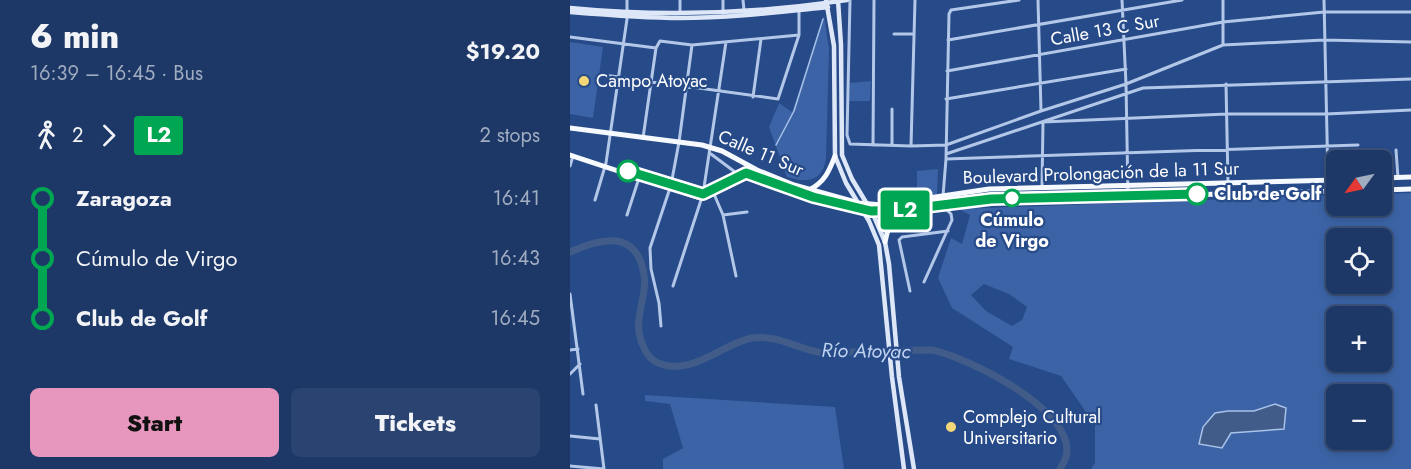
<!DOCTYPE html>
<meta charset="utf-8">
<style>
body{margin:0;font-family:Jost,sans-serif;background:#2a4370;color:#f1f3f6;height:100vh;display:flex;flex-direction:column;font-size:22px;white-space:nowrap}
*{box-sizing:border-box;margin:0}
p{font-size:20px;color:#a0acc0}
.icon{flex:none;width:33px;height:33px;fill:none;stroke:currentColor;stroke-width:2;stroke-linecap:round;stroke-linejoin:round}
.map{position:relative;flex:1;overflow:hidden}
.details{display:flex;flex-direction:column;background:#1d3867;width:570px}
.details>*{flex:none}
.badge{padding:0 12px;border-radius:4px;font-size:21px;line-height:39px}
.needle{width:39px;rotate:237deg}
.controls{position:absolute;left:756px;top:150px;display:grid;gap:12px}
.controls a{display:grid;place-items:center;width:66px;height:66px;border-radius:9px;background:#1d3867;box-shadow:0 3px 9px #0003,0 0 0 2px #3b527b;font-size:30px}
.map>.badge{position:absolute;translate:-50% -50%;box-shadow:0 0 0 3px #fff}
.legs{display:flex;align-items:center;gap:9px;height:66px;padding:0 30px;font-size:20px}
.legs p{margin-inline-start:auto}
.summary{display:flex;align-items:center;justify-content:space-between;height:102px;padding:0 30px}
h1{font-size:33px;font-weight:800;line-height:45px}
.action{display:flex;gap:12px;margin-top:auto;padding:12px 30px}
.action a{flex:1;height:69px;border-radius:9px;background:#e797bd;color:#111;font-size:24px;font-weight:800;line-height:69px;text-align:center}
.action a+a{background:#2a4370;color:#f1f3f6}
ul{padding:0 30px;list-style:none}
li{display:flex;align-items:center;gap:21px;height:60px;font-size:22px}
li i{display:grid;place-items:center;width:9px;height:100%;margin:0 8px;background:currentColor}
li i::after{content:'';width:15px;height:15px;margin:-8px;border:4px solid;border-radius:50%;background:#1d3867}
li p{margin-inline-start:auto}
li:first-child i{background:linear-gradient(#0000 50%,currentColor 0)}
li:last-child i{background:linear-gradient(currentColor 50%,#0000 0)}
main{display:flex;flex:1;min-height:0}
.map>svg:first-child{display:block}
.green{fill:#3b63a5;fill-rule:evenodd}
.water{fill:#425c89;stroke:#a8c2e9;stroke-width:1.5}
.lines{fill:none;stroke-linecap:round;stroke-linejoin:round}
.stream{stroke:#a8c2e9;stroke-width:1.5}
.river{stroke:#425c89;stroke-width:7}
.minor{stroke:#b3c8e9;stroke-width:3}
.secondary{stroke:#dde7f8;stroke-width:4.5}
.primary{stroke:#f6f9fe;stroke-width:5}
.line-1-casing{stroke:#fff;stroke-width:14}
.line-1{stroke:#00a651;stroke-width:9}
.poi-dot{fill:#f2d778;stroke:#274a89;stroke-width:2}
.stop-1-dot{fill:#fff;stroke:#00a651;stroke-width:3}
.labels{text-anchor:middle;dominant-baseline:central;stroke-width:4.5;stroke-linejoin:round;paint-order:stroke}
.street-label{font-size:18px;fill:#fff;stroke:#274a89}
.poi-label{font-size:18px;fill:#fff;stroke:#274a89;text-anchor:start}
.stop-label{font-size:18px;font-weight:bold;fill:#fff;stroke:#274a89;text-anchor:start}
.water-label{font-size:20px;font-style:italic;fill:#bfd2f0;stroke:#274a89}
</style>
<main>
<section class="details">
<div class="summary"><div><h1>6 min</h1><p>16:39 – 16:45 · Bus</p></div><b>$19.20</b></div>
<div class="legs"><svg class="icon" aria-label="walk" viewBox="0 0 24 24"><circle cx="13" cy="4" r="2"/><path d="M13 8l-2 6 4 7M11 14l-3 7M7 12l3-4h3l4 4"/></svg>2<svg class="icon" aria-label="forward" viewBox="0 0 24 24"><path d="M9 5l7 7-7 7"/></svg><b class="badge" style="background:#00a651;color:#fff">L2</b><p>2 stops</p></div>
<ul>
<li><i style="color:#00a651"></i><b>Zaragoza</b><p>16:41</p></li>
<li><i style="color:#00a651"></i><span>Cúmulo de Virgo</span><p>16:43</p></li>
<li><i style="color:#00a651"></i><b>Club de Golf</b><p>16:45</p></li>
</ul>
<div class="action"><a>Start</a><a>Tickets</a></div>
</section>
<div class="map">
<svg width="841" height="469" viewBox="0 0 841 469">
<rect width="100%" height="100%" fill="#274a89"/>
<path class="green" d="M254,16L259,49L256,159C252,182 237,183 217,177L199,127L209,103L222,112Z
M0,42L33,47L23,118L0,114Z
M301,81L300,101H279L280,83Z
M368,169L367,195L347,198V171Z
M841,193V469H521L525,463V425L491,376L439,359L443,347L382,308L368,278L381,238L392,244L400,215L389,209L766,195V206H812V194ZM766,238H812V284H766ZM414,284L439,294L457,307L452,320L442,326L416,311L401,295ZM766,316H812V362H766ZM766,394H812V440H766Z
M75,395L265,407L274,469H93V459L113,448L100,404L75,401Z"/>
<path class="water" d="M705,404L716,408L714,429L661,433L652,448L629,444L633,427L645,413L658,411H684Z"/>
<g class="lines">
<path class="stream" d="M206,145L224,111L253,19"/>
<path class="river" d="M0,252C31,238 67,229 74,275C77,290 70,304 69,320C67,334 74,357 88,363C122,377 151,344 182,338C207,334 229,350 253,353C268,355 283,351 298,351C320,350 341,350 362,350C397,357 508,411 496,457C495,461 492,465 490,469"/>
<path class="minor" d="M110,0V13
M153,0V13
M173,0L174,10
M280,0L277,135L280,144L341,146L376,145L471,111L556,84L653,45L754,40L841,42
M468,0L471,111
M552,0L556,84L558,196
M653,0V45
M754,0L758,180
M324,34H344
M0,37L86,48
M378,40L612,0
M377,71L653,22L754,12H841
M34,75L208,99L229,35V10
M656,84L658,183
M183,97L191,39
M376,99L556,69
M73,138L86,48L90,41L122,45L229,35
M303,145L304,0
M322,145V109
M341,146L345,0
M826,150L828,178
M141,154L165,172
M376,154L573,88L841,79
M376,159L788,145
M0,166L3,156
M472,187L473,122L657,114H756L841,110
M144,194L153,215L166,276
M373,196L376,159L379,14L381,10L449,0
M25,200L36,163L57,19V0
M57,215L69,178
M153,215L177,212
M354,282L382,220L381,214L376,209
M103,286L133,194L156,42
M340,291L329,240L332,237L378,231
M0,294L13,394
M91,326L89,303L81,269L80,248L101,185L109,142L122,45
M0,350L8,349
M0,374L10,364
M26,405L34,469
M0,436L30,439
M0,466L34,469"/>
<path class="secondary" d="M256,0L264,46L265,156L276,183L299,221L309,245L322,377L334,469
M268,0L271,45L272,155L282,179L303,214L315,242L319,264L329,377L344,469
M0,8C93,17 185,14 277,0
M0,12C37,15 74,18 110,18C160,18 209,12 258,7"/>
<path class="primary" d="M0,128L132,145L152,151L187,170L224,185L289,203L312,205L419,189L766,180
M0,155L127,197L138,196L174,178L179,177L263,206L295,213L315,215L336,214L421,200L766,191
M812,178L841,177
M239,190C255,182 259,171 265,156
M812,190L841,189
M315,242L319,225L332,214"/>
</g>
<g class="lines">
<defs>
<path id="line-1" d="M58,171L133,194L176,173L243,197L301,211L331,210L421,199L627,194"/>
</defs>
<use href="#line-1" class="line-1-casing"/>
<use href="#line-1" class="line-1"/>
</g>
<g class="poi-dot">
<circle cx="14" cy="81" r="6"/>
<circle cx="381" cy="427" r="6"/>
</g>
<g class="stop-1-dot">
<circle cx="58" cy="171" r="10"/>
<circle cx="627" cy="194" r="10"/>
<circle cx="442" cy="198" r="8"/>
</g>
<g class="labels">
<g class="street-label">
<text transform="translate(535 30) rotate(-10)">Calle 13 C Sur</text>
<text transform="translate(191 153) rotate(23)">Calle 11 Sur</text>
<text transform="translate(531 173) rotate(-2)">Boulevard Prolongación de la 11 Sur</text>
</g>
<g class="poi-label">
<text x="26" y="81">Campo Atoyac</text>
<text x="393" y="417">Complejo Cultural<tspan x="393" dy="21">Universitario</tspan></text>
</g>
<g class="stop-label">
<text x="644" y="194">Club de Golf</text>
<text x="442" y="220" text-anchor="middle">Cúmulo<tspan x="442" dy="21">de Virgo</tspan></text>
</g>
<g class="water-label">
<text transform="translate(296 351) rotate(1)">Río Atoyac</text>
</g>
</g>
</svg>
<div class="controls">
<a><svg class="needle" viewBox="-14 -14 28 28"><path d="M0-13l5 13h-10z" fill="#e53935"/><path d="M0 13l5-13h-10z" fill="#a0acc0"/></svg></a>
<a><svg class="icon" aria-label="locate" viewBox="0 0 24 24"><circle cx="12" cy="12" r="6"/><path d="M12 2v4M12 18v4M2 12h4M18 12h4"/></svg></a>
<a>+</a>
<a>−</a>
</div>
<b class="badge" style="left:335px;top:210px;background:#00a651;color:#fff">L2</b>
</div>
</main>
